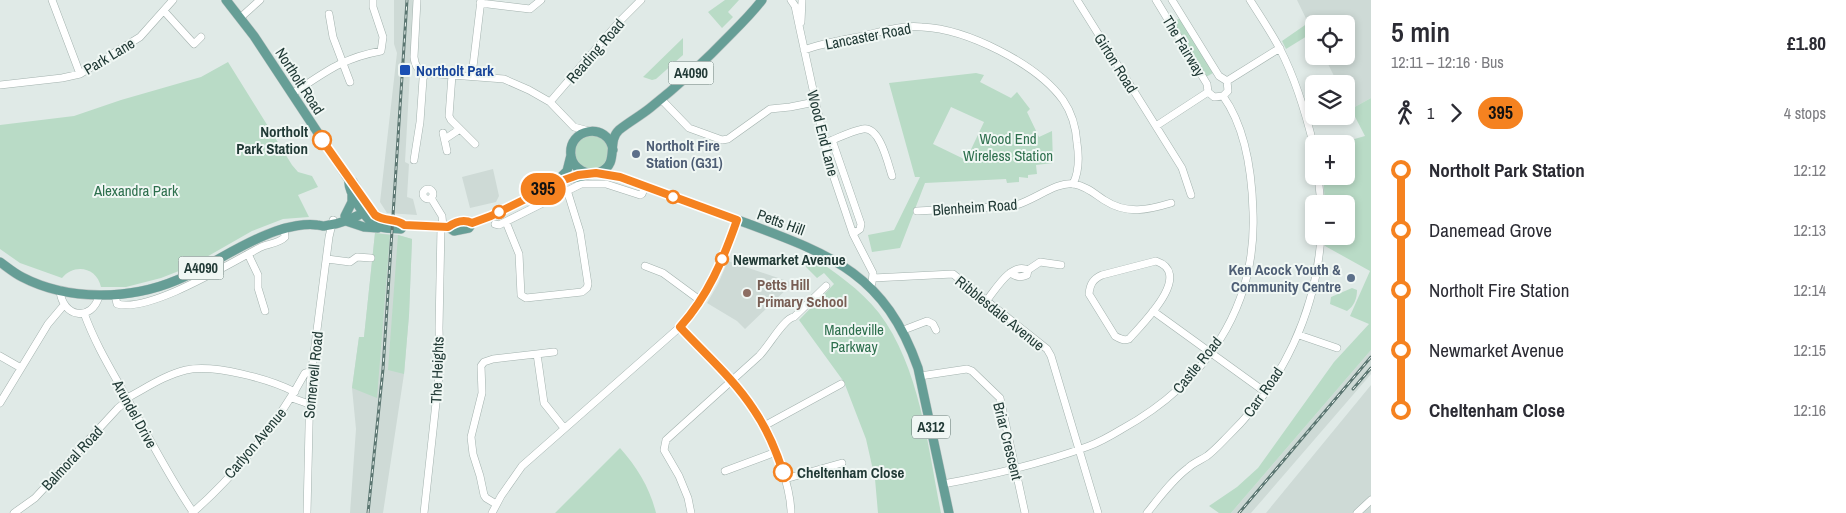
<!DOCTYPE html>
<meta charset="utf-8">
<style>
body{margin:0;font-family:"Archivo Narrow",sans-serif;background:#f7f7f7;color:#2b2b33;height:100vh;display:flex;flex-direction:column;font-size:19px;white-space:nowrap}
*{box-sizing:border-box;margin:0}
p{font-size:16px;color:#7c7c81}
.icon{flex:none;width:28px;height:28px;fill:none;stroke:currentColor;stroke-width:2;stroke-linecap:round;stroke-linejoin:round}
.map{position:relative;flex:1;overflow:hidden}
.drawer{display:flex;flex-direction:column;background:#fff;width:475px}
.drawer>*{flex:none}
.badge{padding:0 10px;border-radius:16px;font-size:18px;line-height:32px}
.tools{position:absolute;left:1305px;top:15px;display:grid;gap:10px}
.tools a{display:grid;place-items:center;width:50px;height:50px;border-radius:8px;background:#fff;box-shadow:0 2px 8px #0003;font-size:25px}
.map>.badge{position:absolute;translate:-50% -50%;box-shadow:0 0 0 2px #fff}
.legs{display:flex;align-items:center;gap:8px;height:55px;padding:0 20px;font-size:16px}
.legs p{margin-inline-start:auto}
.headline{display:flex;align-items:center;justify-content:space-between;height:85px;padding:0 20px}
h1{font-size:28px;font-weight:600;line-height:38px}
ul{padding:0 20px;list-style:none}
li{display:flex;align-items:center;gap:18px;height:60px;font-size:19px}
li i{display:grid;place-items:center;width:8px;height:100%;margin:0 6px;background:currentColor}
li i::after{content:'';width:12px;height:12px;margin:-6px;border:4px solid;border-radius:50%;background:#fff}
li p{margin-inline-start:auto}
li:first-child i{background:linear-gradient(#0000 50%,currentColor 0)}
li:last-child i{background:linear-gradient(currentColor 50%,#0000 0)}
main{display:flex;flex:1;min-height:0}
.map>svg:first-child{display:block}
.built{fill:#cedad6}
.green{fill:#b9dbc6;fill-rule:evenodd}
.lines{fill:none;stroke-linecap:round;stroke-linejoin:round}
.minor-casing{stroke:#a3b2ae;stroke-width:8}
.major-casing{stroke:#bcc4c3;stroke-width:10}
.minor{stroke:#fff;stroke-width:7}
.major{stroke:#669e96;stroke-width:9}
.rail-casing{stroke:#5b7671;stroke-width:3}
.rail{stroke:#f0f7f4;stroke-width:1;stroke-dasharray:4;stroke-linecap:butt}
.line-1-casing{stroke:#fff;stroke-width:11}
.line-1{stroke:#f58220;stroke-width:8}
.transit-dot{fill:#1a4fb4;stroke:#f0f7f4;stroke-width:2}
.stop-1-dot{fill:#fff;stroke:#f58220;stroke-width:2.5}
.service-dot{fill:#5c6f8a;stroke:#f0f7f4;stroke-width:2}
.education-dot{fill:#8d6e63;stroke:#f0f7f4;stroke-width:2}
.labels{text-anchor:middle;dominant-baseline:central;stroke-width:4;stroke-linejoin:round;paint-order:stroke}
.shield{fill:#f0f7f4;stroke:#5f736f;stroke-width:1}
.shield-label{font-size:14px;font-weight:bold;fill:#213a36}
.street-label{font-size:15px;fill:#213a36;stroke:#f0f7f4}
.transit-label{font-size:15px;font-weight:bold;fill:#164399;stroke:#f0f7f4;text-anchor:start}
.stop-label{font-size:15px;font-weight:bold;fill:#213a36;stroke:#f0f7f4;text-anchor:start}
.park-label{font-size:15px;fill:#2d6f4d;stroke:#f0f7f4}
.service-label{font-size:15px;font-weight:bold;fill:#4e5e75;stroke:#f0f7f4;text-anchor:start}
.education-label{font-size:15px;font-weight:bold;fill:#785e54;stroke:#f0f7f4;text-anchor:start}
</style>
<main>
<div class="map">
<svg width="1371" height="513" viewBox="0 0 1371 513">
<rect width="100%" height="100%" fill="#e0eae7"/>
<path class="built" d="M394,0H414L405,162L409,164L407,197L413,199L417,215L387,213L380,202L397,53L394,44Z
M1297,0H1371V98L1351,109L1346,100V84H1338L1324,56H1346V24H1314V35Z
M493,169L499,196L496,202L470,208L462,177Z
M375,233L398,235L412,239L409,315L404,374L383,513H350L356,429L352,388L359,337H364Z
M728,261L793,283L745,329L737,321L707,303L718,284Z
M1371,350V374L1251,513H1231Z
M1371,385V513H1266Z"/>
<path class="green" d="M725,0H739L728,12L733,17L722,28L708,12Z
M1180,18L1213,73L1206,77L1173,22Z
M1308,23L1312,33L1286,49L1282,41Z
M683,38V55L656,79L652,80L643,77Z
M228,62L292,165L298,172L312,176L318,187L298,195L309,217L283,219L252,231L189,267L161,278L126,287H101C97,267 74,263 62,278L20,263L0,249V125L74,116L121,100L201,77Z
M976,73L984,75L980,82L1011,98L1017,92L1030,109L1027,112L1039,137L1052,131L1053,163L1036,165L1037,174L1028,175V178L1019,177V182L1007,183L1006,179L925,183L900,248L872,252L868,235L894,230L920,177H915L889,83ZM951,107L984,122L966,160L933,144Z
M1371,98V350L1231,513H1219L1209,506L1237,487L1258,468L1334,362L1369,324L1350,316L1370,271L1325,246L1326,236H1346V204H1325L1323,176H1346V144H1337L1365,136L1351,109Z
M575 152a17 17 0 1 1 34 0a17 17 0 1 1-34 0Z
M375,233L390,235L377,398L352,388L359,337H364Z
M398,235L412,239L409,315L404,374L388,370Z
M809,255C835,272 860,289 879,313C920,367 928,448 941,513H878L875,479L866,439L844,382L799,320L834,284L824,273L817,278L806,267Z
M1352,288L1357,290C1357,299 1354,306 1347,311L1330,304L1331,297Z
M620,448C637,467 650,488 656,513H555Z"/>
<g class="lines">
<defs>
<path id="minor" d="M52,0L80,74
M417,0L414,57C415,66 418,70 425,73L504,79L529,90L550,102L574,127L589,131
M791,0L795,6L800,30L829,163L853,234L873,273L872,283
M1077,0L1182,168L1191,195
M1156,0L1207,84L1208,92
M1172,0L1219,76L1227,81
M1250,0C1260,16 1271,32 1280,49C1296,80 1306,114 1314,147
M480,3L530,9L541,0
M164,11L194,44L201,37
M329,14L333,37L350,82
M240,18L260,0
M801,22L802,0
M804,50C823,43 843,40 863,36C883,31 901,25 922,27C967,29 1037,64 1063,100C1072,113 1076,128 1077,143C1079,156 1079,172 1073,184
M452,75L449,116L451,120L475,144
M472,75L481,0
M1227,81L1280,48
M0,85L62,78L80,74L140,37L173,0
M1208,92L1214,97L1223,96L1228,91L1227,81
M292,94C324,73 342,58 381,51L383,37L373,7V0
M661,99L689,128L722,140L728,139L770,109L790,107L815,102
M550,102L619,22L641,0
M1156,126L1208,92
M443,133L447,151
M445,139L460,129
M832,140L861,224L860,229L853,234
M830,141C840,137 852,131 863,129C880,126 888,164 892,176
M414,160L420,122L423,79L425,73
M1318,176L1321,204
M423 194a5 5 0 1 1 10 0a5 5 0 1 1-10 0Z
M431,198L442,216L443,227
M917,211L1013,206C1032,202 1056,181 1074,184C1086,186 1095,194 1104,200C1127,215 1148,210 1171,203
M506,222L519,254L521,295L526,298L582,292L587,288L588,284L580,232L567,190
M495,224L499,225L581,184H606L640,195L642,194L645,186
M248,254L258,275V288L265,311
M327,259L350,262L357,257L371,258
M1156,261C1194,274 1143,323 1129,339C1124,341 1120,339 1115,336L1089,294C1090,284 1093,279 1102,275Z
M645,266L663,273L701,301
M1028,270L1040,262L1061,265
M873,278L953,274L1047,349L1051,356L1098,513
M60,290C62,318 92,322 99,296
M115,295L117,304C150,313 230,263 261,247C268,244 280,243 285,237L284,229
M987,300C996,289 1011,262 1028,270L1027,275C1020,278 1017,277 1010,273
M1153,311L1265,392
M84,313C96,346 112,371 129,402C150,439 169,477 193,512
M680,327C722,371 761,405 781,465C786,480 791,496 791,513
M901,331L927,321L933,324L936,330
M1299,335L1337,348
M537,354L544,403L564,428
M0,356L21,368
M920,376L967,369L972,371L1000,398L1025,513
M127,398C146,388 165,375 186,370C215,364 269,379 295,392
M292,398L309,404
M0,403L48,324L64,305
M764,426L841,384
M725,471L776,452
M785,479L842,463
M943,484C992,475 1041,464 1089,446C1100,442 1112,435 1122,429C1205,383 1257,308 1253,212C1252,174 1246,128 1223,96
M496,504L486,498L484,495L480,476L473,454L471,437L482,393L481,366L484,362L493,359L554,352
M14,513L35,498L118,408L128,400
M192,513C233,478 280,420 305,373L312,371
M307,513L310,384L329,237L333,220
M424,513L440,366L439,328L441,227
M492,513L501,496L522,466L680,327C708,295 724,260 737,220
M691,513L688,498L679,476L664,450L666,440L759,356C769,346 784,318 794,317L826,286
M1147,513C1159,498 1172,480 1188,468C1193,463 1201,460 1207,456C1215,450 1222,442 1229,435C1283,382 1316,312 1321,236
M1357,513L1371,500"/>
<path id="major" d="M226,0L254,36L349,180L353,182C359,192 371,215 382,220C389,222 399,219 404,225L448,227L454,231L469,228L472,223L494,215L564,180L591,174
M613,150C608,121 567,128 571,156C573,169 588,177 600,172C620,164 606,142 619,130C629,122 640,116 650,108C679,85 706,60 731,34C742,23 753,12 762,0
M596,173L620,177C662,193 704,208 746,223C832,255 885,274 918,368L949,513
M349,180C347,191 367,222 377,226C384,229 393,228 401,229L404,225
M558,180L567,171L571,155
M345,216L352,202V193
M346,221L364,227L378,228
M448,227C455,222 464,219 472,223
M0,262C7,267 14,273 22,277C68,301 130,300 177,280C211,266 241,243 276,231C287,227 306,223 317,225C320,225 322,226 324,226C342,224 356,218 370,208"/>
</defs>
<use href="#minor" class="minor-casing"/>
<use href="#major" class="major-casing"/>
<use href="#minor" class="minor"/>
<use href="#major" class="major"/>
<defs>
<path id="rail" d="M1353,389L1371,368
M368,513L383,369L407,0
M1239,513L1371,357"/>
</defs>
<use href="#rail" class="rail-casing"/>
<use href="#rail" class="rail"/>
</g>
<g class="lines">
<defs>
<path id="line-1" d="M322,140L375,215C384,222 397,218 404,225L448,227C455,222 464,219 472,223L491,216L564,180L578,175L596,173L620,177L737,220C723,260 708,296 680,327C705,354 734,379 754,410C767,429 776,450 783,472"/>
</defs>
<use href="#line-1" class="line-1-casing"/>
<use href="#line-1" class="line-1"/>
</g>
<rect class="transit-dot" x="399" y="64" width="12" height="12" rx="2.5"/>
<g class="stop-1-dot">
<circle cx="322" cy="140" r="9"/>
<circle cx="673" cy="197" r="6"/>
<circle cx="499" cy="212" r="6"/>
<circle cx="722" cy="259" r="6"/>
<circle cx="783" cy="472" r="9"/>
</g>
<g class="service-dot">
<circle cx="636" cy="154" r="5"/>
<circle cx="1351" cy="278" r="5"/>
</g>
<circle class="education-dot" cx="747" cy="293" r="5"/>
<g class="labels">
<g class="shield">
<rect x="668.5" y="61.5" width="45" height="23" rx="4"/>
<rect x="178.5" y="256.5" width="45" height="23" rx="4"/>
<rect x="912" y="415.5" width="38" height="23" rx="4"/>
</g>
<g class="shield-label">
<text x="691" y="73">A4090</text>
<text x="201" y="268">A4090</text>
<text x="931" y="427">A312</text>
</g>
<g class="street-label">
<text transform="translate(868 36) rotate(-11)">Lancaster Road</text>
<text transform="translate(1184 46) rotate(59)">The Fairway</text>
<text transform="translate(595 51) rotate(-49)">Reading Road</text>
<text transform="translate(109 56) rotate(-31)">Park Lane</text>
<text transform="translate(1116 63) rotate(58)">Girton Road</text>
<text transform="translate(300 81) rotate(57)">Northolt Road</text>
<text transform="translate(823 133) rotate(76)">Wood End Lane</text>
<text transform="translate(975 207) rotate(-4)">Blenheim Road</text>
<text transform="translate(781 222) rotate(20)">Petts Hill</text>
<text transform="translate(1000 313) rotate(39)">Ribblesdale Avenue</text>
<text transform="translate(1197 365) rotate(-51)">Castle Road</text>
<text transform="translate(437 370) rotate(-88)">The Heights</text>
<text transform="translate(313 375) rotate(-84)">Somervell Road</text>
<text transform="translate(1263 392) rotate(-55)">Carr Road</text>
<text transform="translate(135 414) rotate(61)">Arundel Drive</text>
<text transform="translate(1008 441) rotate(76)">Briar Crescent</text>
<text transform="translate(255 443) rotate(-50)">Carlyon Avenue</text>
<text transform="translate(72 458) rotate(-47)">Balmoral Road</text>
</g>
<g class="transit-label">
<text x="416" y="70">Northolt Park</text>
</g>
<g class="stop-label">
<text x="308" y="131" text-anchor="end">Northolt<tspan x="308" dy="17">Park Station</tspan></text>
<text x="733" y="259">Newmarket Avenue</text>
<text x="797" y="472">Cheltenham Close</text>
</g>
<g class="park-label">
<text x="1008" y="138">Wood End<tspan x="1008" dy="17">Wireless Station</tspan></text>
<text x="136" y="190">Alexandra Park</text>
<text x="854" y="329">Mandeville<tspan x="854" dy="17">Parkway</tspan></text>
</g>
<g class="service-label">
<text x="646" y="145">Northolt Fire<tspan x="646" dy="17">Station (G31)</tspan></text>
<text x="1341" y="269" text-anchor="end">Ken Acock Youth &amp;<tspan x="1341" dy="17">Community Centre</tspan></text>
</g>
<g class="education-label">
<text x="757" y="284">Petts Hill<tspan x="757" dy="17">Primary School</tspan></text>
</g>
</g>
</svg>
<div class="tools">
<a><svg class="icon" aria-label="locate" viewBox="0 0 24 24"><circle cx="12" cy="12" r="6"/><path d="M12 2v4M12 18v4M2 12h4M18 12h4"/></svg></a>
<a><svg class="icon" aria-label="layers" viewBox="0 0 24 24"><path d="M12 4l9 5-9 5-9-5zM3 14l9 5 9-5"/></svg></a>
<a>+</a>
<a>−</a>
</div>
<b class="badge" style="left:543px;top:189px;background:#f58220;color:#111">395</b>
</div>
<section class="drawer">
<div class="headline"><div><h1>5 min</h1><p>12:11 – 12:16 · Bus</p></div><b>£1.80</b></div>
<div class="legs"><svg class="icon" aria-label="walk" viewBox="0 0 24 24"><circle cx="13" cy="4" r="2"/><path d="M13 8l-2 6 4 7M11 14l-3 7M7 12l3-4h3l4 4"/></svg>1<svg class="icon" aria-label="forward" viewBox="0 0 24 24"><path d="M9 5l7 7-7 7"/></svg><b class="badge" style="background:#f58220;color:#111">395</b><p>4 stops</p></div>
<ul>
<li><i style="color:#f58220"></i><b>Northolt Park Station</b><p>12:12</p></li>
<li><i style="color:#f58220"></i><span>Danemead Grove</span><p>12:13</p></li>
<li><i style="color:#f58220"></i><span>Northolt Fire Station</span><p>12:14</p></li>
<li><i style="color:#f58220"></i><span>Newmarket Avenue</span><p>12:15</p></li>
<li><i style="color:#f58220"></i><b>Cheltenham Close</b><p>12:16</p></li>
</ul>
</section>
</main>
